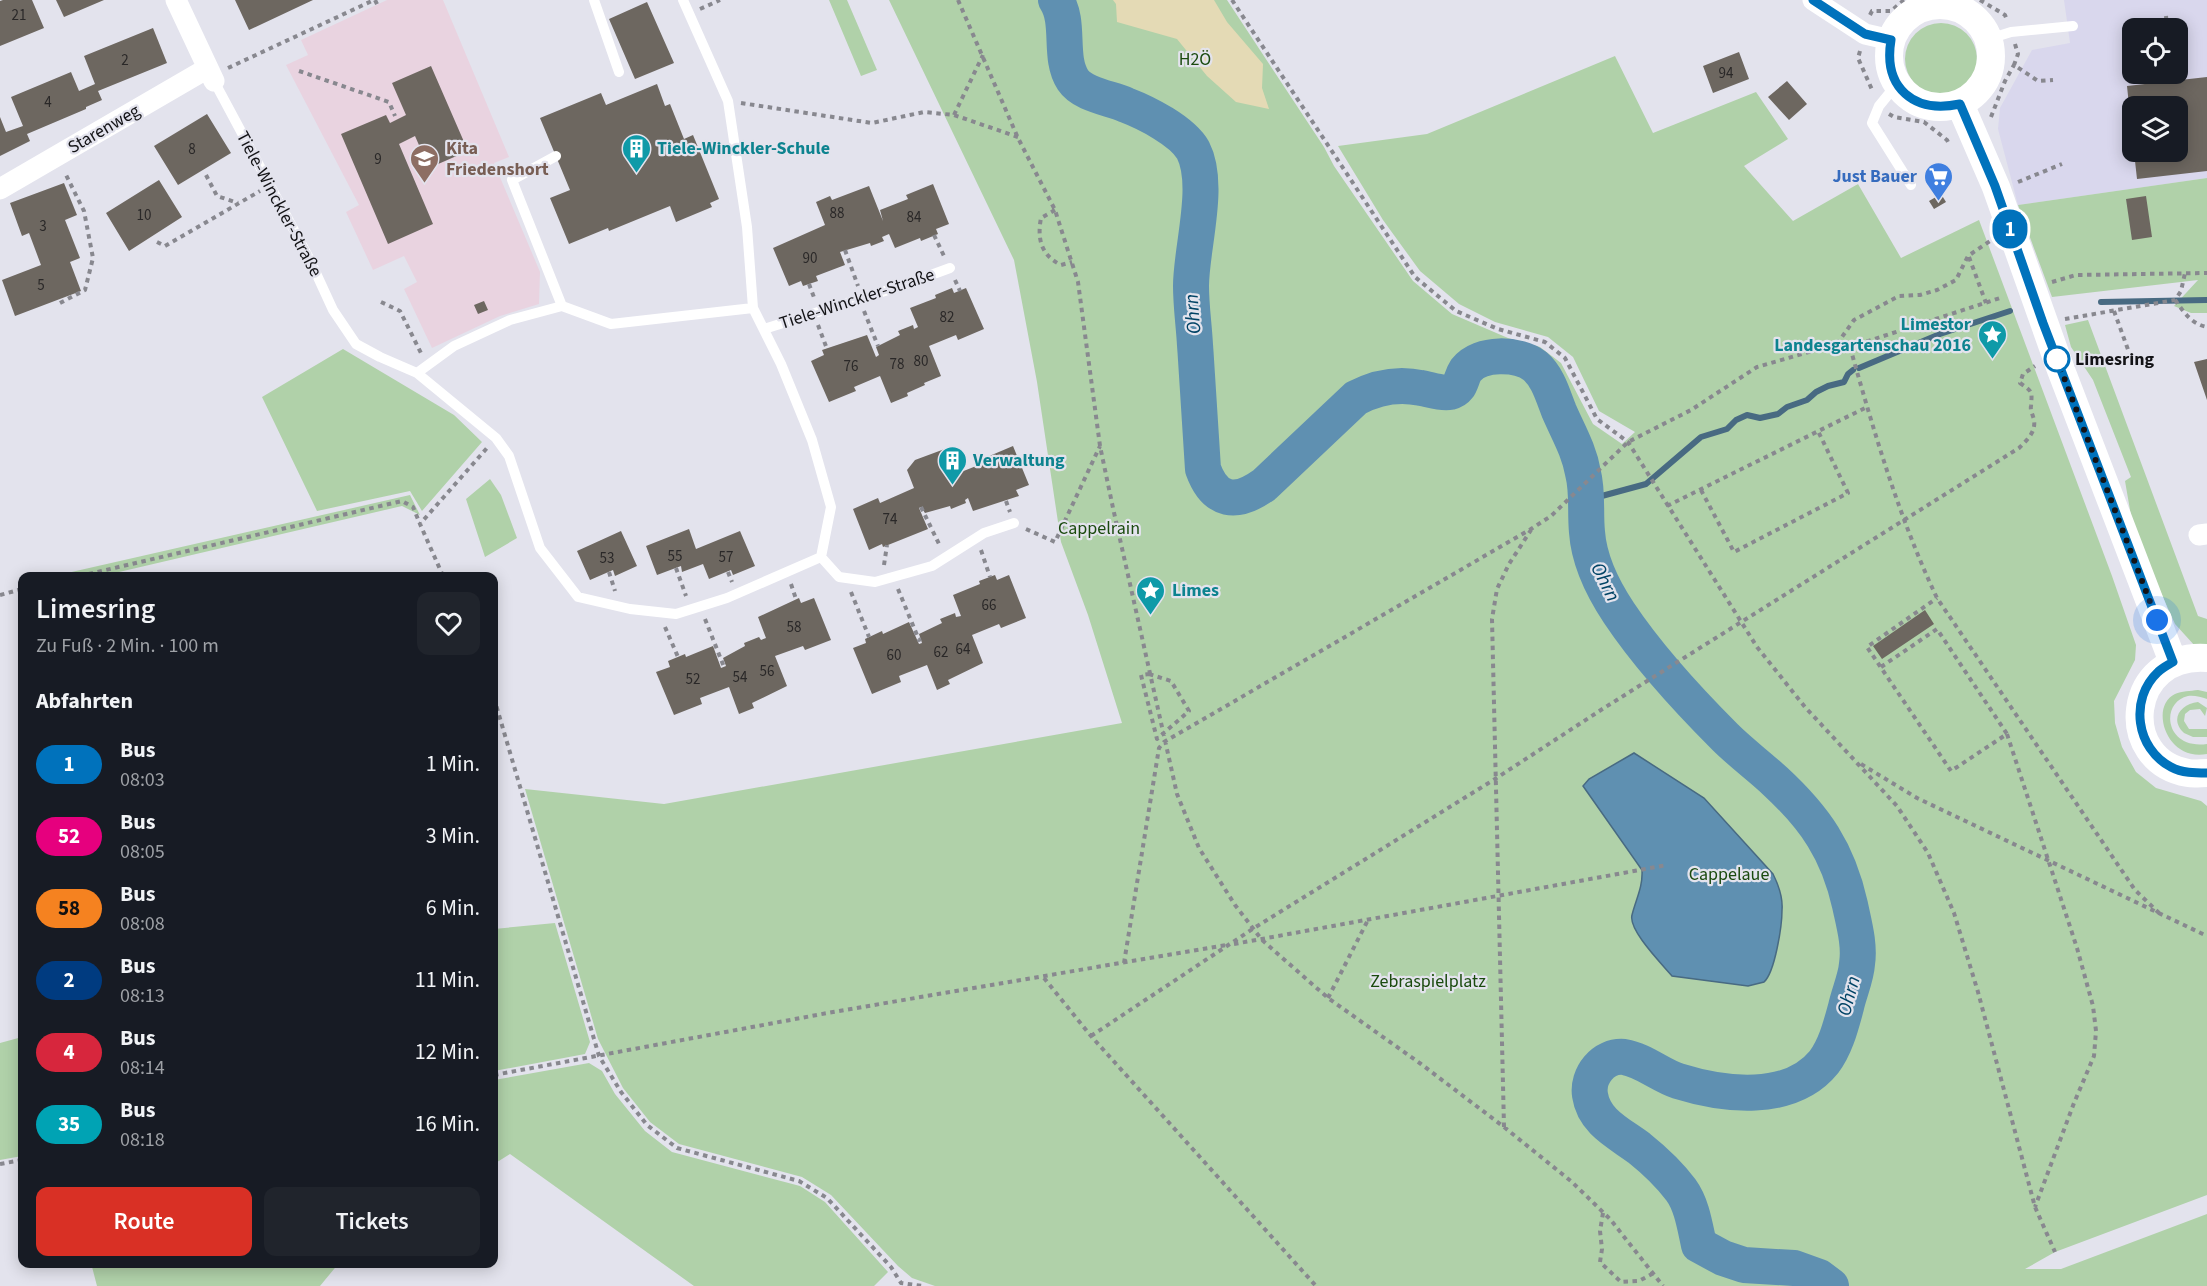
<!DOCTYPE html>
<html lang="de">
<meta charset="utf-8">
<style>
body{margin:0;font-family:"Source Sans 3",sans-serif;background:#20242c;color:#f1f3f6;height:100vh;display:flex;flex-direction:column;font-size:22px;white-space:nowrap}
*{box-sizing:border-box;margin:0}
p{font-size:20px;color:#9ea1a6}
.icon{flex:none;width:33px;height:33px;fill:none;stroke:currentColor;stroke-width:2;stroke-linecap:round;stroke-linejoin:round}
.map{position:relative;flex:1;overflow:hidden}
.details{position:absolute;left:18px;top:572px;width:480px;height:696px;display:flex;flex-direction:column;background:#171b24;border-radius:12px;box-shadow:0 3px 15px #0003}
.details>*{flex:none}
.badge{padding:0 12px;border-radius:20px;font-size:21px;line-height:39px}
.buttons{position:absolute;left:2122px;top:18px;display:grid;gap:12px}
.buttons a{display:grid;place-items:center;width:66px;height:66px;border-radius:12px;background:#171b24;box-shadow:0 3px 15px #0003;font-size:30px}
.you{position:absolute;width:30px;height:30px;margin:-15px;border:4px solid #fff;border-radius:50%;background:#1a73e8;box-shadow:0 0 0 9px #1a73e833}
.map>.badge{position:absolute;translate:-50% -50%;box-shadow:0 0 0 3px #fff}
h2{padding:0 18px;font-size:22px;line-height:54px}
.round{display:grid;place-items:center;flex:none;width:63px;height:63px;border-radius:12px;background:#20242c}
.summary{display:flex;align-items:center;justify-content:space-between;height:102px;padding:0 18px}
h1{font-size:28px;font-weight:600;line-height:45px}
.button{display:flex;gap:12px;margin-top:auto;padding:12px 18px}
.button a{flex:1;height:69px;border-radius:12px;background:#d93025;color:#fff;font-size:24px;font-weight:600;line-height:69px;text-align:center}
.button a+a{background:#20242c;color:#f1f3f6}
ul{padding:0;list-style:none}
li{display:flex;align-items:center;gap:18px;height:72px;padding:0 18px}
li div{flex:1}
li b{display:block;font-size:22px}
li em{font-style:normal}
li .badge{min-width:66px;font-weight:700;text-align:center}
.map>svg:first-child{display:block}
.commercial{fill:#d9d7ed;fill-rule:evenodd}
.education{fill:#e9d3e0}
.green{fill:#b0d1a9}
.sand{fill:#e4dab5}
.water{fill:#5f90b1;stroke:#486a82;stroke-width:1.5}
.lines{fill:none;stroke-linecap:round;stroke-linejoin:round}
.stream{stroke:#486a82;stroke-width:6}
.river{stroke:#5f90b1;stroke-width:36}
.building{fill:#6d6760}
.path{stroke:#88888f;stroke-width:4;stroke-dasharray:4.5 4.5;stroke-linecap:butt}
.lane{stroke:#fff;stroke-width:10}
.street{stroke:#fff;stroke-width:21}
.secondary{stroke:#fff;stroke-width:28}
.line-casing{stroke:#fff;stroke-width:14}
.line{stroke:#0072bc;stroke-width:9}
.walk{stroke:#131316;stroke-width:6;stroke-dasharray:0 10.8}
.stop-dot{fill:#fff;stroke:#0072bc;stroke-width:3}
.labels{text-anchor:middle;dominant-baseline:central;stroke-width:4.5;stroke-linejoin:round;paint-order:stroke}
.number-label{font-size:15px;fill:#2a2828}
.park-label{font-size:18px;fill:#1a4a0e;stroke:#e3e3ed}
.street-label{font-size:18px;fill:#131316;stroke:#e3e3ed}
.education-label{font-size:18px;font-weight:bold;fill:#785e54;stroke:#e3e3ed;text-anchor:start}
.culture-label{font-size:18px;font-weight:bold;fill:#0d838f;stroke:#e3e3ed;text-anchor:start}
.shop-label{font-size:18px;font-weight:bold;fill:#366cbe;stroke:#e3e3ed;text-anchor:end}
.stop-label{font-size:18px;font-weight:bold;fill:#131316;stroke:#e3e3ed;text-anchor:start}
.water-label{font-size:20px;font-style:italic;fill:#014365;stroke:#e3e3ed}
</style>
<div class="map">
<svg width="2207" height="1286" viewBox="0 0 2207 1286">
<rect width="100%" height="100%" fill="#e3e3ed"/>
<path class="commercial" d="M2064,0H2207V178L2018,205L1998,129L2000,108L2032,50L2070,43ZM2133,28H2178V74H2133ZM2133,106H2178V152H2133Z"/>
<path class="education" d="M387,0H443L509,157L494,163L540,272L539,304L500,316L432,348L404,289L417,282L404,256L373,270L346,212L359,205L286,65L308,55L301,40Z"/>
<path class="green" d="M829,0H847L877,70L861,76Z
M889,0H1227L1324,147L1334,166L1413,281L1452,314L1508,338L1540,347L1561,363L1593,424L1622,444L1635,432L1599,411L1573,357L1548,337L1495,322L1459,304L1420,271L1383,220L1338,146L1427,134L1615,56L1653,133L1756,92L1788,139L1744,166L1793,221L1858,184L1901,258L1979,220L2112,576L2136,645L2135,660L2114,701L2115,723L2122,747L2136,772L2156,788L2201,801L2207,806V1195L2055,1252L2025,1269H2061L2207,1214V1286H935L912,1278L898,1266L831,1195L802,1177L679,1144L650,1122L623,1088L598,1039L525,789L664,804L1122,723L1088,615L1061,542L1037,382L1014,260Z
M1905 59a36 36 0 1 1 72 0a36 36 0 1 1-72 0Z
M2207,178V313H2191L2174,306L2198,280L2052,297L2018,205Z
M2088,320L2198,616L2207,619V649L2195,646L2175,624L2134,533L2125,481L2131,477L2093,380L2071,347L2065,325Z
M343,349L454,415L482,442L422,511L410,491L317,511L262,397Z
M490,479L501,495L517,538L485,557L466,499Z
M410,495L420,515L402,506L102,576H54Z
M2198,690L2207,692V699C2201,697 2194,695 2188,696C2160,702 2164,750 2207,744V754C2166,762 2149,706 2175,694C2182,691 2190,691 2198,690Z
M2198,702L2207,708L2205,716L2200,709L2190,710L2185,714L2184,721L2189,729H2207V737H2193L2184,733C2169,719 2181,704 2198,702Z
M555,923L590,1042L585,1054L494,1071V929Z
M22,1037V1156L0,1160V1043Z
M589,1063L602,1071L615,1094L645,1131L672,1152L800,1186L825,1202L888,1272L874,1286H694L510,1154L494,1164V1080Z
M91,1263H339L320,1286H97Z"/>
<path class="sand" d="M1113,0H1214L1227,22L1263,64L1262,88L1269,109L1236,102L1207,76L1177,39L1117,22L1116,4Z"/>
<path class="water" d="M1634,753L1704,798L1773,874C1778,884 1783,898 1782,910C1782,926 1775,972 1764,982L1748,986L1672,976C1662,964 1628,930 1632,915C1636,899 1643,887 1642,870L1583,786L1589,779Z"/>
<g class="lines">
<path class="stream" d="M2101,302L2207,300
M1859,368L1940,334L2010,311
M1587,500L1646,484L1701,437L1727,429L1736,420L1747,415L1760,418L1778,414L1787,407L1807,400L1816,392L1828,386L1844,382L1848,374L1853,370"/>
<path class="river" d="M1056,0C1071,23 1058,57 1073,80C1083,95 1110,98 1126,105C1147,113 1182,131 1193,150C1211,185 1191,248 1191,286C1191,306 1194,326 1195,345C1198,386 1200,427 1203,469C1215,502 1236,505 1264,485L1356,398C1377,387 1398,383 1421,388C1429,389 1441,394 1450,392C1462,389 1460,379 1466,370C1480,352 1518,353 1535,366C1548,377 1553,396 1559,411C1568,432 1579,450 1583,473C1588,492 1585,512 1587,532C1589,561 1603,589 1619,613C1649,658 1687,699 1725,737C1741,753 1759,766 1775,781C1815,818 1838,851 1850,905C1854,924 1860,945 1857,964C1856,978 1849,993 1846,1007C1841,1025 1836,1046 1824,1062C1790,1104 1723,1095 1678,1081C1660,1075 1643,1060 1624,1057C1603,1055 1587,1076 1590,1095C1594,1122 1619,1133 1639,1148C1654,1160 1669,1174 1681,1190C1692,1205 1695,1227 1699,1245L1723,1258L1744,1265L1794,1268L1819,1277L1831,1286"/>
</g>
<path class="building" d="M3,0H32L44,28L0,46V1Z
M56,0H104L64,17Z
M235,0H313L249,30Z
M647,2L674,63L635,79L609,19Z
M153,28L167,63L98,91L102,100L86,107V109L27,134L30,141L0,156V117L6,132L23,126L11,97L71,72L79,91L95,84L84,56Z
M1739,52L1749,79L1713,93L1703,66Z
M431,66L468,151L429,168L415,136L399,144L433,224L388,244L341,134L386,115L390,123L406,115L392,83Z
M2207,77V171L2137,179L2134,152H2178V106H2133L2131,125L2127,86Z
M1787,81L1807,104L1789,120L1768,97Z
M657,84L665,106L670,104L684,139L693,135L719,199L710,203L712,207L676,222L670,206L609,231L608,228L569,244L550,198L570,190L540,118L601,93L606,105Z
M207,114L231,153L178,185L154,146Z
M159,180L182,217L129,251L106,213Z
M64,183L77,215L65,220L80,258L70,262L81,291L15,316L2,280L41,265L29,233L22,236L10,203Z
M933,184L949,224L936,229L938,234L921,241L920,238L895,248L889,234L882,237L884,241L871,246L870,243L840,252L845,265L816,276L818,281L803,286L801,281L789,286L773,248L825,225L816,202L830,196L832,200L869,186L883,221L880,210L908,199L906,195Z
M1941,194L1946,202L1934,209L1929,201Z
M2146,196L2152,237L2132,240L2126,199Z
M952,288L954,293L966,288L984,329L958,340L956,335L929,346L941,376L924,383L925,385L907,393L908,396L891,403L880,376L854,387L856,391L829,402L811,361L824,355L822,350L867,335L876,357L879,355L876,347L900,335L898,331L913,325L914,329L918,327L910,308L936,298L935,295Z
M484,301L488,310L478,314L474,305Z
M2207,359V400L2194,362Z
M1013,446L1029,485L1016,490L1019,496L973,511L968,498L965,500L966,503L951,509L950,506L925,513L921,507L919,508L928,529L883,547L882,544L869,550L853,509L878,498L880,503L914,488L907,470L915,460L950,447L961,472L989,461L987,457Z
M689,529L696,549L740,531L755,566L733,575L731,570L709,579L703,564L682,572L681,566L657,575L646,546Z
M621,531L637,566L615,576L613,570L590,580L577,551Z
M995,575L997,580L1009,575L1026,618L1001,628L999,624L972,635L983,663L948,680L950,684L937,690L927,665L899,676L901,682L872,694L853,648L866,643L865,639L882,631L883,634L909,622L919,644L922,643L919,634L942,623L940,619L955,613L956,617L961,616L953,595L980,584L979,581Z
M799,598L801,603L814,598L831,640L805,650L803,646L775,656L787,686L752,703L754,708L739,714L729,687L700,698L702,704L674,715L656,672L670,667L668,661L685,654L686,657L713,646L721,668L726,666L723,658L745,646L744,643L759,637L761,640L766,638L758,617Z
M1925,610L1934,624L1882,659L1873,646Z"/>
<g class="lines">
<path class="path" d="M375,0L379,8
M958,0L1018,138L1055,210L1078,282L1100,446L1113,508L1177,794L1199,848L1235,905L1262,940L1328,998L1421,1064L1504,1127L1572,1182L1610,1219L1663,1286
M1232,0L1415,277L1456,311L1498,329L1545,342L1565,358L1597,419L1628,442L1757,647L1805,707L1897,806L1928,853L1954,913L1978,992L2035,1207L2055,1252
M1980,0L2005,15L2007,20
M700,9L720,0
M1870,15L1872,11H1891L1904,0
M2166,16L2167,28
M2015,44L2018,54L2014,65L2038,81L2053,80
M1860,51L1858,58L1873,92
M228,68L374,0
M299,71L389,102L395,116
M741,103L872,123L924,112L954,115L1018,137
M1889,114L1894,117L1924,122L1947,140L1949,144
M954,115L983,55
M1991,117L2005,81L2014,65
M206,175L217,196L238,203
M2018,182L2062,164
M1055,210L1041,218C1037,239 1041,255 1061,265L1072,262
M934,235L944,256
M157,242L165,246L260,191
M845,250L858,286
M1969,257L1986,303
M955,280L960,291
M2052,282L2076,275L2207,273
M809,284L815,300
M2175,300C2184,312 2191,324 2207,327
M381,302L400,311L421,353
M60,303L85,290L93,258L84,211L65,173
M864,311L878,346
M2114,311L2130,355
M2065,319L2175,300L2181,291L2185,273
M818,325L827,349
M1837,344L1854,320L1899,296L1920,295L1937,290L1956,280L1968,256L1990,241
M1850,347C1874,432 1899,518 1937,598L2135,890L2159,913
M1701,490L1734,552L1848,493L1818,431
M1006,501L1010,512
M1667,506L1867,407
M921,507L940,546
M1026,529L1055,542L1100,446
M981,550L990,577
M884,565L887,545
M676,568L686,596
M609,572L615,591
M728,572L732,582
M80,576L402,501L413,507L420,524
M443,576L420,524L487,448
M791,584L796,599
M898,589L919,640L921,639
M851,592L869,637
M0,595L22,589
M705,619L724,667
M665,627L678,657
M1881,667L1937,629L2007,734L1951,771L1867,647L1937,598
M1149,674L1171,681L1189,711L1157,739L1141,675Z
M494,698L599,1056L621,1092L647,1125L677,1148L799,1181L827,1198L891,1267L901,1283L923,1286
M2007,734L2077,948L2093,1006L2096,1031L2094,1056L2074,1103L2035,1207
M1861,764L1917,798L2207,936
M1234,944L1667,865
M1124,963L1159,748L1164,742L1531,529L1551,516L1628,442L1691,410L1757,367L1837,344L1850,347L2000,298
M1044,978L1091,1036L1316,1286
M1328,998L1368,920
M1091,1036L1254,928L1495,779L1604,708L2019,448C2027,440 2036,432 2034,420C2033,415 2030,410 2031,406C2032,391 2033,392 2020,383L2023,374L2035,366
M494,1075L833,1012L1226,945
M1504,1127L1492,619L1497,589L1509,564L1531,530
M0,1164L22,1160
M1603,1213L1600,1231L1602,1249L1600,1262L1621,1282L1639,1281L1654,1273"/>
<path class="lane" d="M594,0L619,72
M683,0L728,101L747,227L753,308L781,364L812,440L831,507L821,557
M1989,39L2011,32L2073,26
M214,81L310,260L333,310L356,344L380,357L417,373L496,438L509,456L540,548L578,597L630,609L676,614L727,598L821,557
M1897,84L1879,106L1872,123L1911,185
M556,156L512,180L562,306
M764,329L901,286L950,268
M417,373L454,346L510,320L562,306L611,324L753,308
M821,557L839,577L875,582L932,566L984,533L1014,523"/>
<path class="street" d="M176,0L214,81
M1813,0L1865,34L1891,40
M0,189L208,68
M2199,535L2207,534"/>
<path class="secondary" d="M1889 56a51 51 0 1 1 102 0a51 51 0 1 1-102 0Z
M1960,104L1996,187L2061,370L2173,662
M2207,658C2126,652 2116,761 2188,773C2194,774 2201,773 2207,773"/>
</g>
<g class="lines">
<defs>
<path id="line" d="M1813,0L1865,34L1891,40C1883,88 1914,114 1960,104L1995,186L2043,323L2173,662C2168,665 2162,668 2158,672C2129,699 2136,749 2171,767C2182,773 2195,773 2207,773"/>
</defs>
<use href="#line" class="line-casing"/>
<use href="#line" class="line"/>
<path class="walk" d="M2057,359L2055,354L2157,620"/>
</g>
<defs>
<symbol id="building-pin" viewBox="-11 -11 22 30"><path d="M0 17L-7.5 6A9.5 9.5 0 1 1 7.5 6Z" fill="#0f9aa8" stroke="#e3e3ed"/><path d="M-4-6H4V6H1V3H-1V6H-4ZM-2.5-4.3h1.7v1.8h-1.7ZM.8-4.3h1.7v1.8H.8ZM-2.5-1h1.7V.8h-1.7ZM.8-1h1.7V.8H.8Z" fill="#fff"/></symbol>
<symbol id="school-pin" viewBox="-11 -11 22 30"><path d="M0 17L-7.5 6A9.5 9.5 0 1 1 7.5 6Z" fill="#8d6e63" stroke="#e3e3ed"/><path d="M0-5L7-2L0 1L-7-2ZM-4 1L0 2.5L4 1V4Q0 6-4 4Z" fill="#fff"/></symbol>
<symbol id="supermarket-pin" viewBox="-11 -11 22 30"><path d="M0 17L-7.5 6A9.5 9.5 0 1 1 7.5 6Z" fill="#3f7fe0" stroke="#e3e3ed"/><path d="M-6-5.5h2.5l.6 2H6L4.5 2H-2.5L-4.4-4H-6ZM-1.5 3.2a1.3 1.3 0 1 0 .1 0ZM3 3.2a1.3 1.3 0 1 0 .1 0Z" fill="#fff"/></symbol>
<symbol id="sight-pin" viewBox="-11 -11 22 30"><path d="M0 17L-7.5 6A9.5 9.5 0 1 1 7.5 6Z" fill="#0f9aa8" stroke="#e3e3ed"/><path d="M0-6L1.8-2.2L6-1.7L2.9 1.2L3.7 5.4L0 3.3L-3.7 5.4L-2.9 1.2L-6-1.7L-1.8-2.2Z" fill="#fff"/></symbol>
</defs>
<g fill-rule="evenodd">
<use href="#building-pin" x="620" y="132" width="33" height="45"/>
<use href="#school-pin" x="408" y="142" width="33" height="45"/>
<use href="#supermarket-pin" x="1922" y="160" width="33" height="45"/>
<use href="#sight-pin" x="1976" y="318" width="33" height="45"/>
<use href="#building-pin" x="936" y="444" width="33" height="45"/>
<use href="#sight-pin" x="1134" y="574" width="33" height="45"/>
</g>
<circle class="stop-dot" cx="2057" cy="359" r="12"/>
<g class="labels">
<g class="number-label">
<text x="19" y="15">21</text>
<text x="125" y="60">2</text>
<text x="1726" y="73">94</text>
<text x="48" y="102">4</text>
<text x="192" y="149">8</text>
<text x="378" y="159">9</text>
<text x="837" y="213">88</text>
<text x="144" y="215">10</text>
<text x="914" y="217">84</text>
<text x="43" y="226">3</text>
<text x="810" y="258">90</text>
<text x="41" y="285">5</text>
<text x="947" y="317">82</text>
<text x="921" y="361">80</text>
<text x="897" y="364">78</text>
<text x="851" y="366">76</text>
<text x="890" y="519">74</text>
<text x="675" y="556">55</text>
<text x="726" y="557">57</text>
<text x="607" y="558">53</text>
<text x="989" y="605">66</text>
<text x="794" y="627">58</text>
<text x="963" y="649">64</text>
<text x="941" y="652">62</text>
<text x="894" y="655">60</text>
<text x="767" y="671">56</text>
<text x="740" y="677">54</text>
<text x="693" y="679">52</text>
</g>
<g class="park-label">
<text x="1195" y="59">H2Ö</text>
<text x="1099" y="528">Cappelrain</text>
<text x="1729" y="874">Cappelaue</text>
<text x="1428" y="981">Zebraspielplatz</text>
</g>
<g class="street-label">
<text transform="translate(104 129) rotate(-30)">Starenweg</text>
<text transform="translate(279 204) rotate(62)">Tiele-Winckler-Straße</text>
<text transform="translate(857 299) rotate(-18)">Tiele-Winckler-Straße</text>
</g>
<g class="education-label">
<text x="446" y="148">Kita<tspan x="446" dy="21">Friedenshort</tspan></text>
</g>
<g class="culture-label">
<text x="657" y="148">Tiele-Winckler-Schule</text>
<text x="1971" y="324" text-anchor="end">Limestor<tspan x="1971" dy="21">Landesgartenschau 2016</tspan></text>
<text x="973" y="460">Verwaltung</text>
<text x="1172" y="590">Limes</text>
</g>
<g class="shop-label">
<text x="1917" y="176">Just Bauer</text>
</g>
<g class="stop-label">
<text x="2075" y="359">Limesring</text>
</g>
<g class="water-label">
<text transform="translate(1193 314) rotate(-94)">Ohrn</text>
<text transform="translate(1605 582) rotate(63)">Ohrn</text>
<text transform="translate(1849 996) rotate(-75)">Ohrn</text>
</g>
</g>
</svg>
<div class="buttons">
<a><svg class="icon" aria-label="locate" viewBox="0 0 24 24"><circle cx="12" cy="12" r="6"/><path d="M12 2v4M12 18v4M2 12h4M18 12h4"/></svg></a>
<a><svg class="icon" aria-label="layers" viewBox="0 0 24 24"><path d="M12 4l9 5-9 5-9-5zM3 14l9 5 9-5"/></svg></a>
</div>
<div class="you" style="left:2157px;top:620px"></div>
<b class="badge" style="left:2010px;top:229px;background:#0072bc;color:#fff">1</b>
<section class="details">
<div class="summary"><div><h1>Limesring</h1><p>Zu Fuß · 2 Min. · 100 m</p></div><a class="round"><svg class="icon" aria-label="heart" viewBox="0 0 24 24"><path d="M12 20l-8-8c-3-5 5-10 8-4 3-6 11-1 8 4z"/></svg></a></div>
<h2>Abfahrten</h2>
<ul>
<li><span class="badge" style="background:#0072bc;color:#fff">1</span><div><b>Bus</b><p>08:03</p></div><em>1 Min.</em></li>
<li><span class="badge" style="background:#e6007e;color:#fff">52</span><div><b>Bus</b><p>08:05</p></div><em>3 Min.</em></li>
<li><span class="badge" style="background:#f58220;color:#111">58</span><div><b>Bus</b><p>08:08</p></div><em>6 Min.</em></li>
<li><span class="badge" style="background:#003b80;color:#fff">2</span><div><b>Bus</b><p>08:13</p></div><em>11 Min.</em></li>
<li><span class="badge" style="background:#d7263d;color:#fff">4</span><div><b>Bus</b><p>08:14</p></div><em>12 Min.</em></li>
<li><span class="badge" style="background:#00a3b4;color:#fff">35</span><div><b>Bus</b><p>08:18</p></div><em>16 Min.</em></li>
</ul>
<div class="button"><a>Route</a><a>Tickets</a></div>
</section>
</div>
